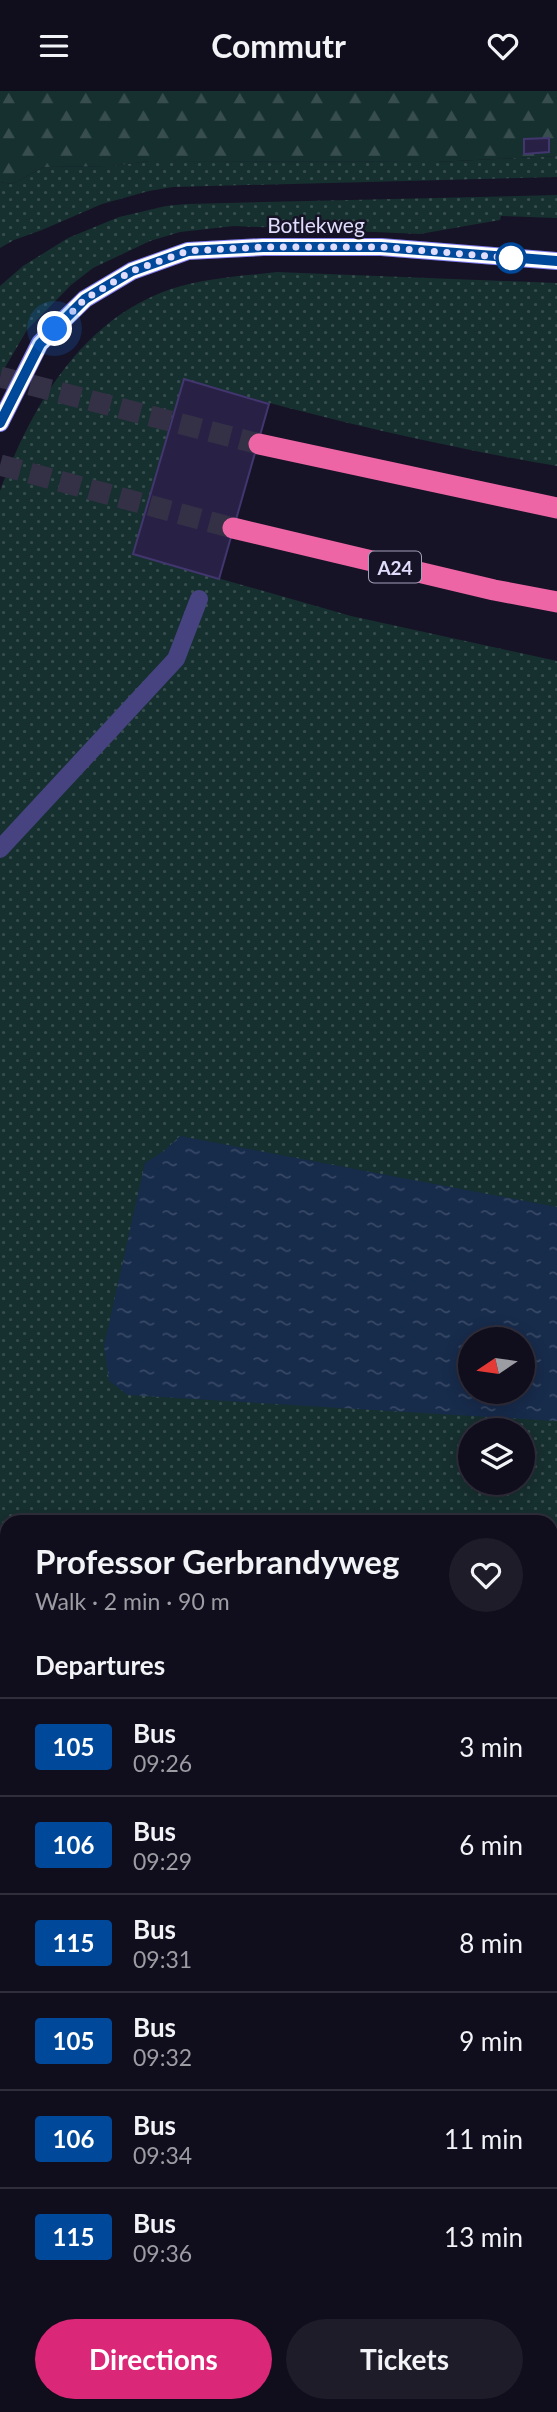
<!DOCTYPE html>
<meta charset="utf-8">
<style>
body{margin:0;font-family:Lato,sans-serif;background:#1e1c29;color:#f1f3f6;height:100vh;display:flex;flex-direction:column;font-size:26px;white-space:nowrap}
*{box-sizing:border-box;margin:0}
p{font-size:23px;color:#9c9ca3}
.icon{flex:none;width:38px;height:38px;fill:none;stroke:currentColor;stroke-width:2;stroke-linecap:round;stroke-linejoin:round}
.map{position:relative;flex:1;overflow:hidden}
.sheet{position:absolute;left:0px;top:1424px;width:558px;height:898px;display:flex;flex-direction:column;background:#100e1c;border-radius:21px 21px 0 0;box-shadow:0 4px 18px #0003,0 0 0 2px #302e3b}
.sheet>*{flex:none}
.badge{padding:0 14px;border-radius:5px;font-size:24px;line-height:46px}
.needle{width:46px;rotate:257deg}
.tools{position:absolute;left:458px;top:1236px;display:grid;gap:14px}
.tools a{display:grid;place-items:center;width:77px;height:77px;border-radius:50%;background:#100e1c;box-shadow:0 4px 18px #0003,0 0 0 2px #302e3b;font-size:35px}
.you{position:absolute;width:35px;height:35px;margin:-18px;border:5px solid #fff;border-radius:50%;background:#1a73e8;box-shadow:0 0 0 10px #1a73e833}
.map>.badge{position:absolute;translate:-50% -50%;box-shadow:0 0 0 4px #fff}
h2{padding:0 35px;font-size:26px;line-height:63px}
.round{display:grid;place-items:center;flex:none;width:74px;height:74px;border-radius:37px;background:#1e1c29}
.summary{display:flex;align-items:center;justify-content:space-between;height:119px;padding:0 35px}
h1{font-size:33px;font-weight:700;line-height:52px}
.primary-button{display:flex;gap:14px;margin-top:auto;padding:14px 35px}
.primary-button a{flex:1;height:80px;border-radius:42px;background:#db2777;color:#fff;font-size:28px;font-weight:700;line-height:80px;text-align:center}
.primary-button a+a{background:#1e1c29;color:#f1f3f6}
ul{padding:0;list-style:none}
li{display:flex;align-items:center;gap:21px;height:98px;padding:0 35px;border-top:2px solid #302e3b}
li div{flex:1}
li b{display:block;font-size:26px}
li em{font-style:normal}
li .badge{min-width:77px;font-weight:700;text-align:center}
header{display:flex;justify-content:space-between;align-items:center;height:91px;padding:0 35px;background:#100e1c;font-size:32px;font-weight:700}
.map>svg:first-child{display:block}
.grass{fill:url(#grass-dots);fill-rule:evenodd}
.forest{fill:url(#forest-firs)}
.water{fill:url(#water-ripples);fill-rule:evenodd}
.building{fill:#292145;stroke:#42366e;stroke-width:2}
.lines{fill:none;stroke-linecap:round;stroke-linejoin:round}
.highway-tunnel{stroke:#343146;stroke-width:21;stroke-dasharray:21 10;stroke-linecap:butt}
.lane{stroke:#464380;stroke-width:18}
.street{stroke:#464380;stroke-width:18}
.secondary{stroke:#827ef0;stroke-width:18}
.highway{stroke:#ed65a5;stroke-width:21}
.line-casing{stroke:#fff;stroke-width:16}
.line{stroke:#004899;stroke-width:10}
.walk{stroke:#e0dcfb;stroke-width:7;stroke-dasharray:0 12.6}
.stop-dot{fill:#fff;stroke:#004899;stroke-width:3.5}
.labels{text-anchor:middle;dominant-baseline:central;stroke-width:5;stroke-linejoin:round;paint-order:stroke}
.shield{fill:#161326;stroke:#a3a0bb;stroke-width:2}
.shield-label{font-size:19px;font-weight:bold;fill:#e0dcfb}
.street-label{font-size:21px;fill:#e0dcfb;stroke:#161326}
</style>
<header><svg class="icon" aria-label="menu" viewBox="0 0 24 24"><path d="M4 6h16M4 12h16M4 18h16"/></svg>Commutr<svg class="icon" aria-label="heart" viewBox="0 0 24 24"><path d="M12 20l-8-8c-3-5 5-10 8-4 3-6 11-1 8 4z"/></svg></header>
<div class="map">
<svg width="557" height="2321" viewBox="0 0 557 2321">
<defs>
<pattern id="grass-dots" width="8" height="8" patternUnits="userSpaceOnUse" patternTransform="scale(1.75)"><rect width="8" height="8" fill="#16302f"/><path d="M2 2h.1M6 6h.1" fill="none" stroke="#384d4e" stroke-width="1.8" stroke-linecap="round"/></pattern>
<pattern id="forest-firs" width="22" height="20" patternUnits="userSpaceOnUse" patternTransform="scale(1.75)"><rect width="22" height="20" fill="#16302f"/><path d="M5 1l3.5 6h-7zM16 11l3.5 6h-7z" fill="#384d4e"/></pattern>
<pattern id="water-ripples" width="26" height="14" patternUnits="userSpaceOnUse" patternTransform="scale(1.75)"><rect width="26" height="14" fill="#172b4b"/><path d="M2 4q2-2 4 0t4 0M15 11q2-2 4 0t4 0" fill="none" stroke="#384966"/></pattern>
</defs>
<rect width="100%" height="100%" fill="#161326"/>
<path class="grass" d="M557,65V86L173,96L149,100L102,113L42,139L14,149L0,157V91L12,93L44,76L112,75L149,70L436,71Z
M557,104V127L501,125L500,129L420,143L234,135L180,141L150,150L93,177L71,194L27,239L0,285V195L23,175L68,147L119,126L166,115L186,113Z
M277,181L557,192V375C437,355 317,326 200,293L151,468L351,525L557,570V1772H551V1432H7V1689L0,1688V400C32,316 80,229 171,198C204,187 242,185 277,181ZM471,1248H523V1300H471ZM471,1339H523V1391H471Z
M551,1852H557V1918H551Z
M7,1960V2047L0,2067V1988Z
M551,2064H557V2220L553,2231L551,2230Z"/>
<path class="forest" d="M0,0H557V65L436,71L149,70L112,75L44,76L12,93L0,91Z"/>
<path class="water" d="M180,1045L557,1116V1330L128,1304L109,1290L104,1255L145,1072L164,1060ZM471,1248H523V1300H471Z
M551,1772H557V1852H551Z
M7,2047V2315H30L28,2321H0V2067Z"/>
<path class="building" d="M549,47V61L524,63V48Z
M184,288L269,313L219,488L133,463Z
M551,1918H557V1979L551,1978Z
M76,2315H139L137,2321H74Z
M392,2315H425L426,2316L425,2321H391Z
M425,2315H457L455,2321H441Z
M457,2315H490L488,2321H455Z
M490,2315H524L522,2321H488Z"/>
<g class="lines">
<path class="highway-tunnel" d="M0,286L259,353
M0,374L233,437"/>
<path class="lane" d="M0,758L176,568L199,508
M551,2259L555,2261"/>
<path class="street" d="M551,2012H557
M196,2321L198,2315"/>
<path class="secondary" d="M0,332L40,252L85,208L132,180L188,160L263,156H381L557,170"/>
<path class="highway" d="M259,353L557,417
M233,437L494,499L557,511"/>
</g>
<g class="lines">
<defs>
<path id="line" d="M0,332L40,253L85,208L132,180L188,160L263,156H381L557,170"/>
</defs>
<use href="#line" class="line-casing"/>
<use href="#line" class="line"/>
<path class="walk" d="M55,238L85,208L132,180L188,160L263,156H381L511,167"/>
</g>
<circle class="stop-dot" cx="511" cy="167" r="14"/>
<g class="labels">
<rect class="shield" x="369" y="460.5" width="52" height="31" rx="5"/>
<g class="shield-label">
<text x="395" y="476">A24</text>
</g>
<g class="street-label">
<text x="316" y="133">Botlekweg</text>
</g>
</g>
</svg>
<div class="tools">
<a><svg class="needle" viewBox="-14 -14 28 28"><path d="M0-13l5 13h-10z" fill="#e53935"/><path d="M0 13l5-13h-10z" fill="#9c9ca3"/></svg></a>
<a><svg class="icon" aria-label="layers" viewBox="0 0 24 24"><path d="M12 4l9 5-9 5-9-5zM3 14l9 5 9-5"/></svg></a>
</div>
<div class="you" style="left:55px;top:238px"></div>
<section class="sheet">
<div class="summary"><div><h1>Professor Gerbrandyweg</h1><p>Walk · 2 min · 90 m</p></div><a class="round"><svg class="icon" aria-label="heart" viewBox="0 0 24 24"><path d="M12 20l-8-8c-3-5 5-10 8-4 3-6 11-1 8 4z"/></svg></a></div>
<h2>Departures</h2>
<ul>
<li><span class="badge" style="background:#004899;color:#fff">105</span><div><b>Bus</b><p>09:26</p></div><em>3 min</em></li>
<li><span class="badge" style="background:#004899;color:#fff">106</span><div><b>Bus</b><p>09:29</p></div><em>6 min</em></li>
<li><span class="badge" style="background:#004899;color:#fff">115</span><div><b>Bus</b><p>09:31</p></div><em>8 min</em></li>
<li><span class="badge" style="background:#004899;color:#fff">105</span><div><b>Bus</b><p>09:32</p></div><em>9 min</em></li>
<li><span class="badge" style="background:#004899;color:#fff">106</span><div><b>Bus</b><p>09:34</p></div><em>11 min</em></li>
<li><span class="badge" style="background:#004899;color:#fff">115</span><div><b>Bus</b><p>09:36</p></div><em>13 min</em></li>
</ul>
<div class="primary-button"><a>Directions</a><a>Tickets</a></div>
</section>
</div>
